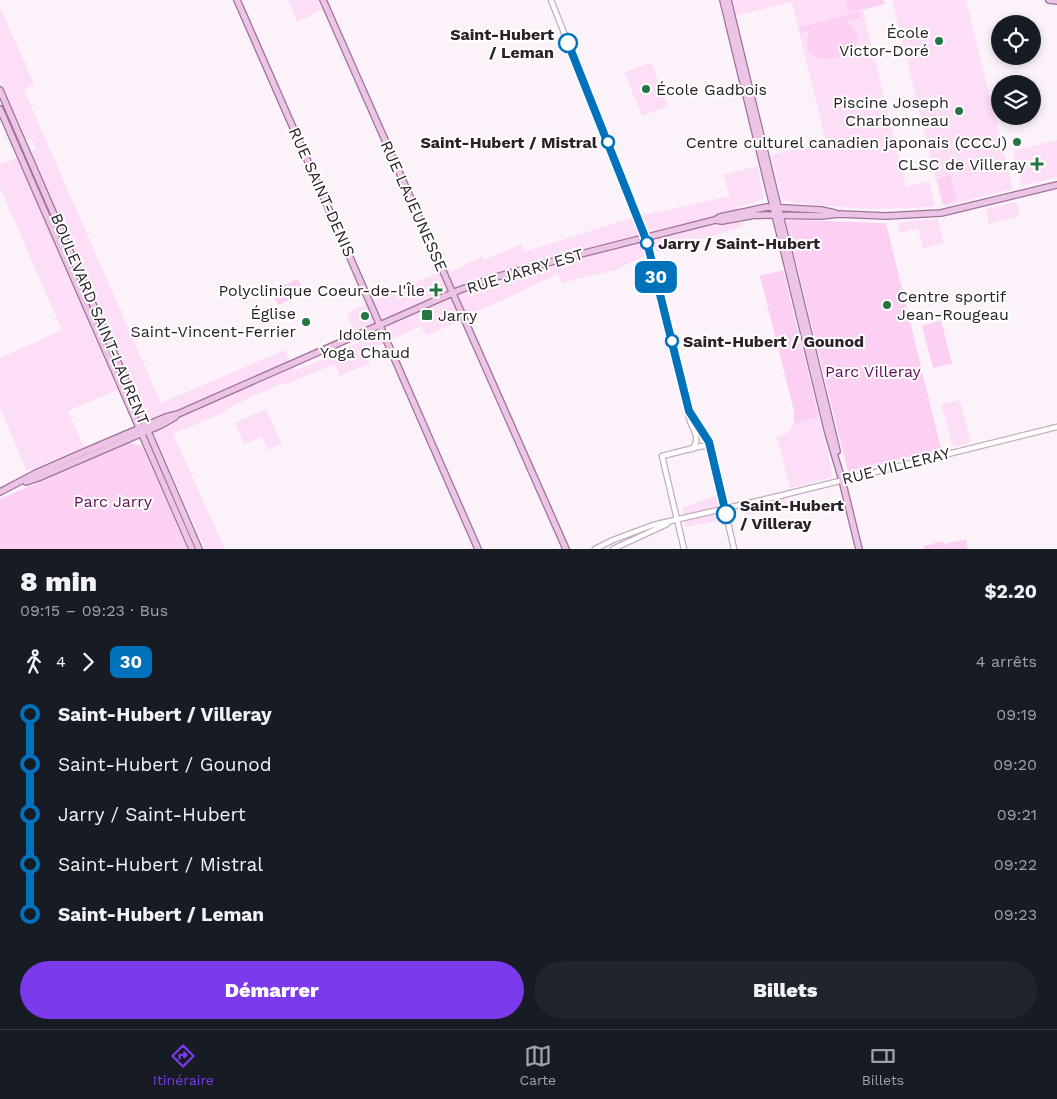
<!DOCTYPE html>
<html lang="fr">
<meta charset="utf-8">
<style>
body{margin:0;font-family:"Work Sans",sans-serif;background:#20242c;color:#f1f3f6;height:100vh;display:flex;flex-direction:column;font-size:19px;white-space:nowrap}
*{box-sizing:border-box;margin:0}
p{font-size:16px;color:#9ea1a6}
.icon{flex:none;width:28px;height:28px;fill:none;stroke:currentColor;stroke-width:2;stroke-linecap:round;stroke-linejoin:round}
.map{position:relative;height:549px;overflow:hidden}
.panel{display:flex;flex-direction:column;background:#171b24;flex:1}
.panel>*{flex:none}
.badge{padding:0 10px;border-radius:8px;font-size:18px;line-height:32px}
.tools{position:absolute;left:991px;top:15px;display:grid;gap:10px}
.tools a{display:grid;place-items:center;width:50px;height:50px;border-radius:50%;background:#171b24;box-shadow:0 2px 8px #0003;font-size:25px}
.map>.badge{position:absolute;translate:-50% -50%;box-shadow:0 0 0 2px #fff}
.legs{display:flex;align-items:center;gap:8px;height:55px;padding:0 20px;font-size:16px}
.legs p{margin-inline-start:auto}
.overview{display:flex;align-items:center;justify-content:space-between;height:85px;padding:0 20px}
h1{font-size:28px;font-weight:800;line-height:38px}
.button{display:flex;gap:10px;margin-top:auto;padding:10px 20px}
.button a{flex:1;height:58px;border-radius:30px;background:#7c3aed;color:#fff;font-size:20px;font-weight:800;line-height:58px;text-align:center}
.button a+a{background:#20242c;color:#f1f3f6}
ul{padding:0 20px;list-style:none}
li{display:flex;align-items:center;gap:18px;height:50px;font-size:19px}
li i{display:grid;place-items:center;width:8px;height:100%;margin:0 6px;background:currentColor}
li i::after{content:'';width:12px;height:12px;margin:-6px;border:4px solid;border-radius:50%;background:#171b24}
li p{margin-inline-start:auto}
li:first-child i{background:linear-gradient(#0000 50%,currentColor 0)}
li:last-child i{background:linear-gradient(currentColor 50%,#0000 0)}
.menu{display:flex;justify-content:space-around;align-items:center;height:70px;border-top:1px solid #363941;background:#171b24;font-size:14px;color:#9ea1a6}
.menu a{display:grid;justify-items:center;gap:2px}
.menu .active{color:#7c3aed}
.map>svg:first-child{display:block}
.built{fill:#fcdef6}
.green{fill:#fbd0f2}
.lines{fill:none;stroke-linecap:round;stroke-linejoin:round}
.minor-casing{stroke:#c3adbe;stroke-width:7}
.major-casing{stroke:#a07198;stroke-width:8}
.minor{stroke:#fff;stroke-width:4.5}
.major{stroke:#ecc4e5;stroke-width:5.5}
.line-1-casing{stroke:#fff;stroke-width:11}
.line-1{stroke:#0072bc;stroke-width:8}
.poi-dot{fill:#267545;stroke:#fff;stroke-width:2}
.stop-1-dot{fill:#fff;stroke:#0072bc;stroke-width:2.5}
.labels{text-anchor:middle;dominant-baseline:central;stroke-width:4;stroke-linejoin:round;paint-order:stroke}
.poi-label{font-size:16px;fill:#2a2228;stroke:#fff;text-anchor:end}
.stop-label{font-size:16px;font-weight:bold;fill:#2a2228;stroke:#fff;text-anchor:start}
.street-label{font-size:16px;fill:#2a2228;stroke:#fff}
.park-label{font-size:16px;fill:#5f0a56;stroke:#fff}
</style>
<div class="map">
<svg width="1057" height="549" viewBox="0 0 1057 549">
<rect width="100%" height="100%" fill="#fcf2fa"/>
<path class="built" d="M288,0H318L322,10L297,22Z
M733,0H846L849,13L863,10L906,187L929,181L935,204L934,206L915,208L864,209L793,203L782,199L771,155L826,142L792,2L736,16Z
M892,0H966L1012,185V189L945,206L942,204Z
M0,7L34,84L24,90L161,403L285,350L294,371L332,355L334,359L344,355L342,350L359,342L347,314L363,305L449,268L451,272L482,256L484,260L521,244L524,252L631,218L730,196L723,175L757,166L764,199L738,207L743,227L654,252L615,270L562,283L558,274L426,336L421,326L365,352L370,363L340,376L335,364L284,385L282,383L224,410L225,412L173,434L225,549H205L154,433L158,430L152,418L148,419L144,412L150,409L144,411L102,313L87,320L117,390L68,411L84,447L27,471L0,408V358L62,330L0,188V164L31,153V151L36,149L31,138L27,140L0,80Z
M651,63L668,106L642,116L624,72Z
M1057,140V177L1022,186L1013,151Z
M1016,202L1020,216L989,224L986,209Z
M938,219L944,243L923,249L918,228L900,233L898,224L900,222Z
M960,400L971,442L953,447L941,404Z
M266,409L282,444L268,450L262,437L244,444L235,423Z
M819,417L833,477L790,488L777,437L787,433L794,424Z
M721,494L725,509L785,495L788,507L748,515L746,507L728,511L730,519L686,527L682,508Z"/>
<path class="green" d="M846,0H884L885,4L849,13Z
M858,12L860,18L847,22C889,55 789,81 810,31L801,33L800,27Z
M950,175L957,201L944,205L937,179Z
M791,220L886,223L941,449L848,472L787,225V222Z
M783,270L819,417L794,424V411L760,276Z
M298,279L305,293L278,305L271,291Z
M941,320L952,364L933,368L922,326Z
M129,443L142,446L187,549H0V499Z
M966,539L968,549H924V546L943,541L944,544Z"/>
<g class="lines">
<defs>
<path id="minor" d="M551,0L647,242L690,421C694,432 701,438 692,449
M691,415L710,444L734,549
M595,549L613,540L653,525L779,496L1057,427
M613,549L667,524
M684,549L662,456L702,446L711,448"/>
<path id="major" d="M237,0L478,549
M323,0L566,549
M723,0L828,433L842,480L859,549
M728,0L837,451
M1049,0L1057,1
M0,90L199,549
M0,109L192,549
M715,220L720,217L767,207L821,210L835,213
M26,482L38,478L161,425L175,417
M0,492L36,473L84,452L166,417L178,414L457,291L492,278L569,257L715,220L722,221L755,215L821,216L839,214L886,216L941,213L1057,185"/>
</defs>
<use href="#minor" class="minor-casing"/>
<use href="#major" class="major-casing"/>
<use href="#minor" class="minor"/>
<use href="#major" class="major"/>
</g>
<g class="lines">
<defs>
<path id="line-1" d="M568,43L647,242L689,411L709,442L726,514"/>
</defs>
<use href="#line-1" class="line-1-casing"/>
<use href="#line-1" class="line-1"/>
</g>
<g class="poi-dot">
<circle cx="939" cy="41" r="5"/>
<circle cx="646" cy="89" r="5"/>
<circle cx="959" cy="111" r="5"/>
<circle cx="1017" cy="142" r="5"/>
<path d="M1034.5 156.5h5v5h5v5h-5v5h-5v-5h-5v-5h5z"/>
<path d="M433.5 282.5h5v5h5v5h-5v5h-5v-5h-5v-5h5z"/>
<circle cx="887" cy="305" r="5"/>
<rect x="421" y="309" width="12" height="12" rx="2.5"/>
<circle cx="365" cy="316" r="5"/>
<circle cx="306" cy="322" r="5"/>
</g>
<g class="stop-1-dot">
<circle cx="568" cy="43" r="9"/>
<circle cx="608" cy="142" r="6"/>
<circle cx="647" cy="243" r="6"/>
<circle cx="672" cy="341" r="6"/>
<circle cx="726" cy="514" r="9"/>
</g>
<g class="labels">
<g class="poi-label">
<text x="929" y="32">École<tspan x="929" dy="18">Victor-Doré</tspan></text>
<text x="656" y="89" text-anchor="start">École Gadbois</text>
<text x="949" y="102">Piscine Joseph<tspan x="949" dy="18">Charbonneau</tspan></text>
<text x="1007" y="142">Centre culturel canadien japonais (CCCJ)</text>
<text x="1026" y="164">CLSC de Villeray</text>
<text x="425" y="290">Polyclinique Coeur-de-l'Île</text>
<text x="897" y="296" text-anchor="start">Centre sportif<tspan x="897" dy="18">Jean-Rougeau</tspan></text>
<text x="296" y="313">Église<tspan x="296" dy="18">Saint-Vincent-Ferrier</tspan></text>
<text x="438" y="315" text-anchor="start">Jarry</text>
<text x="365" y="334" text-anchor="middle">Idolem<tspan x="365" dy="18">Yoga Chaud</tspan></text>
</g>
<g class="stop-label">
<text x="554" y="34" text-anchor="end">Saint-Hubert<tspan x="554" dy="18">/ Leman</tspan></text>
<text x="597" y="142" text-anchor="end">Saint-Hubert / Mistral</text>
<text x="658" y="243">Jarry / Saint-Hubert</text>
<text x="683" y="341">Saint-Hubert / Gounod</text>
<text x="740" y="505">Saint-Hubert<tspan x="740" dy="18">/ Villeray</tspan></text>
</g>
<g class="street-label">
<text transform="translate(322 192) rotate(66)">RUE SAINT-DENIS</text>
<text transform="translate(414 206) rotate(66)">RUE LAJEUNESSE</text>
<text transform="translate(525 271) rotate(-17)">RUE JARRY EST</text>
<text transform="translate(100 319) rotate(67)">BOULEVARD SAINT-LAURENT</text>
<text transform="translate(896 466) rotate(-14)">RUE VILLERAY</text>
</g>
<g class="park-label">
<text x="873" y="371">Parc Villeray</text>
<text x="113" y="501">Parc Jarry</text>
</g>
</g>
</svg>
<div class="tools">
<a><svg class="icon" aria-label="locate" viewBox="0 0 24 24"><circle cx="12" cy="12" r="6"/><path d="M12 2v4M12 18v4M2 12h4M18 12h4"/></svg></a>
<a><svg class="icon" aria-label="layers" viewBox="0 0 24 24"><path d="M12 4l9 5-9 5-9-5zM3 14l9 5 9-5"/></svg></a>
</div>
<b class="badge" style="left:656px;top:277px;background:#0072bc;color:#fff">30</b>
</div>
<section class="panel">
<div class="overview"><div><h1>8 min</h1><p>09:15 – 09:23 · Bus</p></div><b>$2.20</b></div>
<div class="legs"><svg class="icon" aria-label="walk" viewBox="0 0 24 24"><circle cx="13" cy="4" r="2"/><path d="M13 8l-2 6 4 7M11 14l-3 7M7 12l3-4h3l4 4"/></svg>4<svg class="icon" aria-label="forward" viewBox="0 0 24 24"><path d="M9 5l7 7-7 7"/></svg><b class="badge" style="background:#0072bc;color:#fff">30</b><p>4 arrêts</p></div>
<ul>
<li><i style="color:#0072bc"></i><b>Saint-Hubert / Villeray</b><p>09:19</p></li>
<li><i style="color:#0072bc"></i><span>Saint-Hubert / Gounod</span><p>09:20</p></li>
<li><i style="color:#0072bc"></i><span>Jarry / Saint-Hubert</span><p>09:21</p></li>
<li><i style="color:#0072bc"></i><span>Saint-Hubert / Mistral</span><p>09:22</p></li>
<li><i style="color:#0072bc"></i><b>Saint-Hubert / Leman</b><p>09:23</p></li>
</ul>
<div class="button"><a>Démarrer</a><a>Billets</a></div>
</section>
<nav class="menu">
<a class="active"><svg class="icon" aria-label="directions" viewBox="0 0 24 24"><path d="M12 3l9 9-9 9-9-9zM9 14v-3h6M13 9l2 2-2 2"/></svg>Itinéraire</a>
<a><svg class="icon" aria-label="map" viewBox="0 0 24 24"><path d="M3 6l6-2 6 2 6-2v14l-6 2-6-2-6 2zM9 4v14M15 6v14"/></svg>Carte</a>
<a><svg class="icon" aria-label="tickets" viewBox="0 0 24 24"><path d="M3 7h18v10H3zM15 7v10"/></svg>Billets</a>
</nav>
